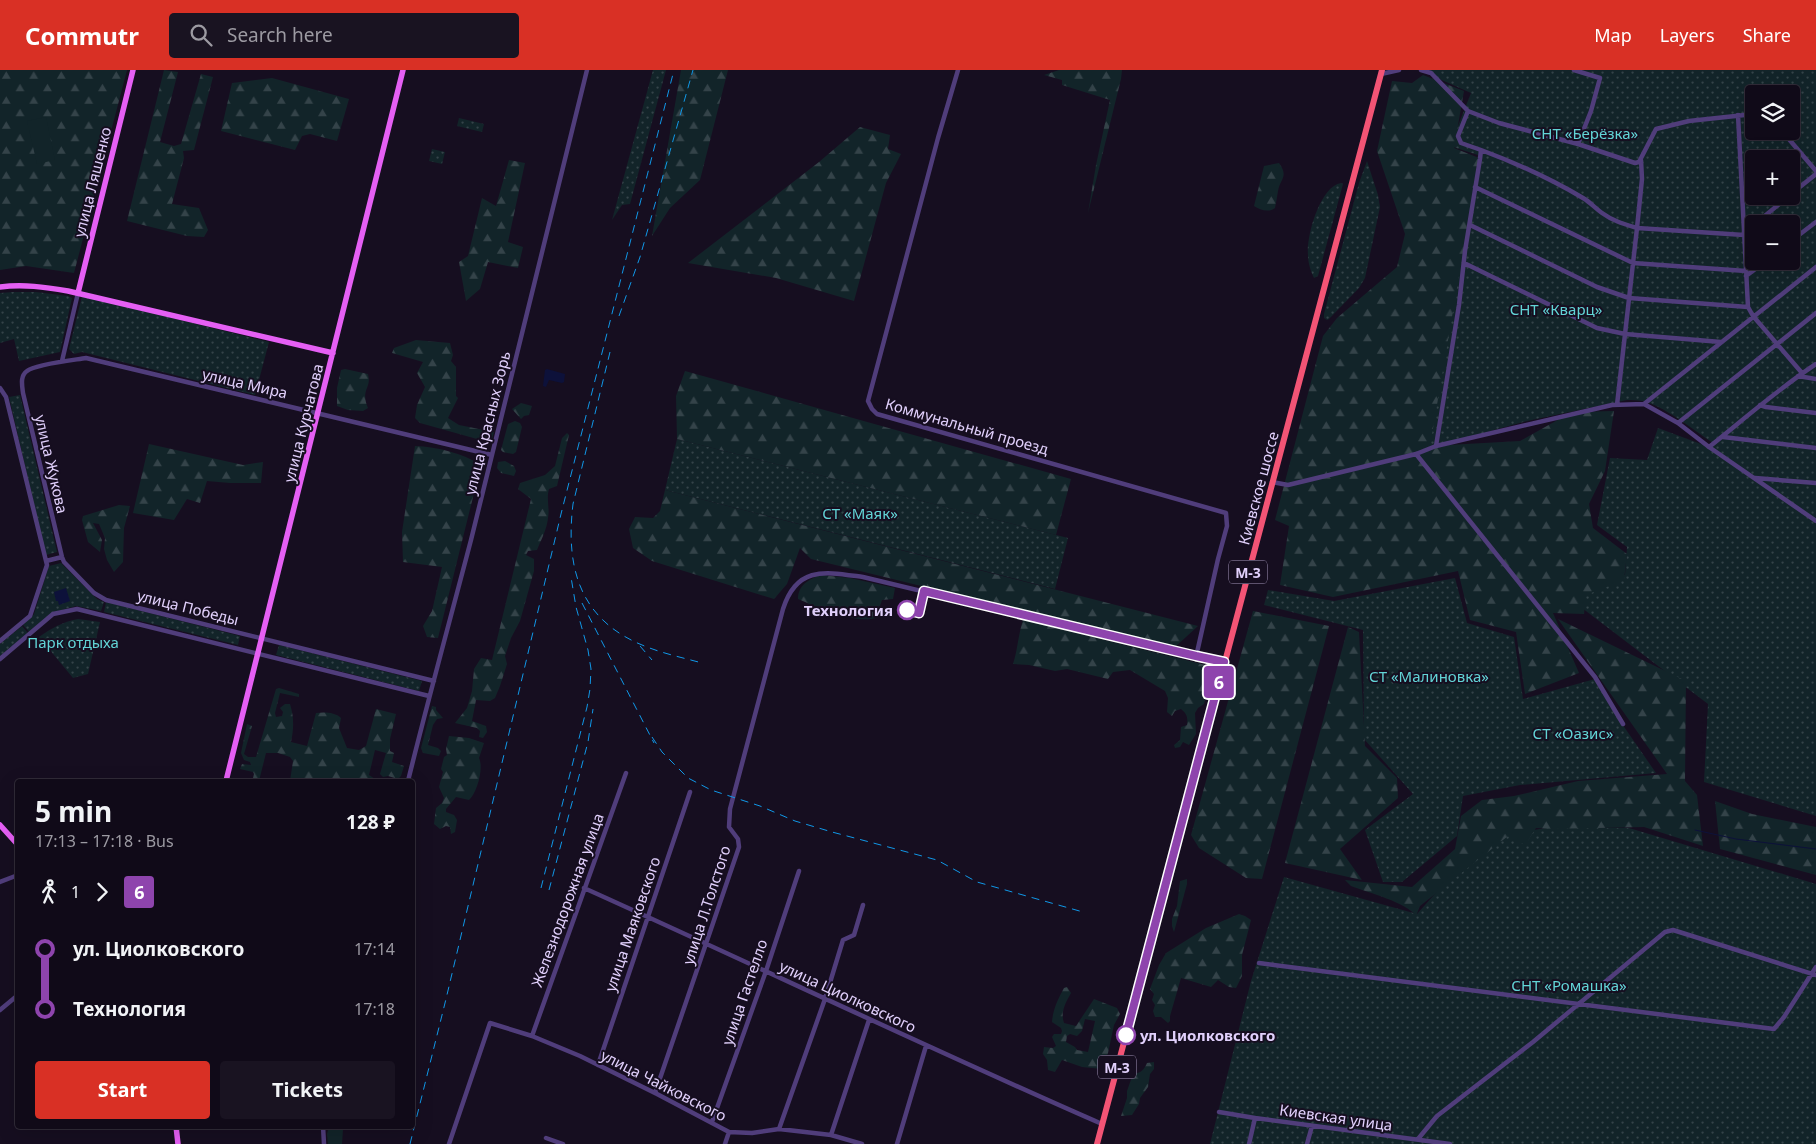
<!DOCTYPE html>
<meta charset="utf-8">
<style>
body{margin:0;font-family:"Noto Sans",sans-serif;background:#191321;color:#f1f3f6;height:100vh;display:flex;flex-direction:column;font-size:19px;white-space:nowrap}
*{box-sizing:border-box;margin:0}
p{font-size:16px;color:#9c9aa2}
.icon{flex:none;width:28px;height:28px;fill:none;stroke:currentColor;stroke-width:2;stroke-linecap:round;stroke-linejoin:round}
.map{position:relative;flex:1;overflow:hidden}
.panel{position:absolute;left:15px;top:709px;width:400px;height:350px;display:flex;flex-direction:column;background:#100a18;border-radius:5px;box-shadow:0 5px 20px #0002,0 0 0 1px #302b37}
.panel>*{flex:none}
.badge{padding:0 10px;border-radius:4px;font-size:18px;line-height:32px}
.controls{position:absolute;left:1745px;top:15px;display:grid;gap:10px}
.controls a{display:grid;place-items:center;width:55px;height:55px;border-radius:5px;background:#100a18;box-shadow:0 5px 20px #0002,0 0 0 1px #302b37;font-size:25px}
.map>.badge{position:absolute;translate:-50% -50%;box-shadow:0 0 0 2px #fff}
.legs{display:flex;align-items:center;gap:8px;height:55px;padding:0 20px;font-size:16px}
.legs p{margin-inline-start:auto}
.summary{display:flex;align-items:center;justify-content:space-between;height:85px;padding:0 20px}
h1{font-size:28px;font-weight:700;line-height:38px}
.primary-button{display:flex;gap:10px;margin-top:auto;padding:10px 20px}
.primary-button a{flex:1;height:58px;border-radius:5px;background:#d93025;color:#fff;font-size:20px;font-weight:700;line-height:58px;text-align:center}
.primary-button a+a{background:#191321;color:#f1f3f6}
ul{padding:0 20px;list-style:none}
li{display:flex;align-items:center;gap:18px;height:60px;font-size:19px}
li i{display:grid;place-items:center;width:8px;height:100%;margin:0 6px;background:currentColor}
li i::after{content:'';width:12px;height:12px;margin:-6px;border:4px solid;border-radius:50%;background:#100a18}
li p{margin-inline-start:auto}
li:first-child i{background:linear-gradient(#0000 50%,currentColor 0)}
li:last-child i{background:linear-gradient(currentColor 50%,#0000 0)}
header{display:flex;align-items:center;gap:30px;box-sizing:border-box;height:70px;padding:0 25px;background:#d93025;color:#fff}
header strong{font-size:24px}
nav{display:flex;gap:28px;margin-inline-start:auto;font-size:18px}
.search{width:350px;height:45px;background:#191321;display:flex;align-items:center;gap:12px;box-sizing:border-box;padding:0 18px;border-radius:5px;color:#9c9aa2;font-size:19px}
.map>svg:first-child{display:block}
.green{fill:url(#green-dots);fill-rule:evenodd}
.forest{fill:url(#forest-firs);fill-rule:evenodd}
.pitch{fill:#122429}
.water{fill:#0d113a}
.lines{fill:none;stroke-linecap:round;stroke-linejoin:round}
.stream{stroke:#0d113a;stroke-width:1}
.minor{stroke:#503d7b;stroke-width:4.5}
.major{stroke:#e55ff4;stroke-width:5.5}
.highway{stroke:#f35475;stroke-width:6}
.rail{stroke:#1098e8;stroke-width:1;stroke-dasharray:8 6;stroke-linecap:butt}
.line-1-casing{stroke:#fff;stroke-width:11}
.line-1{stroke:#8e44ad;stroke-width:8}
.stop-1-dot{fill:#fff;stroke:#8e44ad;stroke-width:2.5}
.labels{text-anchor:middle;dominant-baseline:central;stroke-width:4;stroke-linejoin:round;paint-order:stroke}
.shield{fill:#160e20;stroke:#a496ba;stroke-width:1}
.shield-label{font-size:14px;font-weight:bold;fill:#e1d0fc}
.park-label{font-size:15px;fill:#62d4d6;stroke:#160e20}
.street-label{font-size:15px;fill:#e1d0fc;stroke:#160e20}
.stop-label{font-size:15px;font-weight:bold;fill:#e1d0fc;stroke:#160e20;text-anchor:end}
</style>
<header>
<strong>Commutr</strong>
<div class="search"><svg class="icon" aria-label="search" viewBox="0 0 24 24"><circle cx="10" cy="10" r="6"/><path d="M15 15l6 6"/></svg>Search here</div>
<nav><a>Map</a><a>Layers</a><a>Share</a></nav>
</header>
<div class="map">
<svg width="1816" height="1074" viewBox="0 0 1816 1074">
<defs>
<pattern id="green-dots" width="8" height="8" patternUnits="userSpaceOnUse" patternTransform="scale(1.25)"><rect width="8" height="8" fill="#122429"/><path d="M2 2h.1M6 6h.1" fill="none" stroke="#344349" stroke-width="1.8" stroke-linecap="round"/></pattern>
<pattern id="forest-firs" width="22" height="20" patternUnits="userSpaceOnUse" patternTransform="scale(1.25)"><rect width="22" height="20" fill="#122429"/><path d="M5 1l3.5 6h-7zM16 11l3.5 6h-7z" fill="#344349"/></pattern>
</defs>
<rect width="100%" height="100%" fill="#160e20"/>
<path class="green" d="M653,0H666L630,134L622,135L612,150Z
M1419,0H1816V746L1704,712L1708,634L1582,538L1590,495L1625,505L1627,477L1597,455L1610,388L1647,390L1658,358L1709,377L1713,373C1695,361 1663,335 1642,331C1637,330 1632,330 1627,330L1527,351L1425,379L1442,295L1478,85L1450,76L1471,23ZM1754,24H1791V61H1754ZM1754,89H1791V126H1754ZM1754,154H1791V191H1754Z
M459,48L484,54L482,62L457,56Z
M432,79L445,82L442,94L429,91Z
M1367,91L1378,125L1380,137L1365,208L1359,218L1329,249L1327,250L1324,248V244L1359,113Z
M1341,113L1343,114L1318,206L1314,208C1311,202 1308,193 1308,185C1306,167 1320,116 1341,113Z
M13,222H36L68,226L72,228L60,282L19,291L14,269L0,273V223Z
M82,226L269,272L255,325L82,282L74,284L69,279Z
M20,325L57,482L46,485L9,327Z
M677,369L1068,468L1055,519L665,420Z
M61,493L97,529L104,532L101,541L76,536L54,542L30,563L23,555L34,544L49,496Z
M1455,508L1467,553L1514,567L1523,629L1595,609L1620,651L1656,703L1520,715L1463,726L1457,766L1402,812H1383L1365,760L1413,724L1364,669L1363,560L1264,535L1268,520L1334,531Z
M106,532L240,566L238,575L104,542Z
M78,549L100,552L88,604L73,608L39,567C52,558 62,552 78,549Z
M22,556L28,563L0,586V574Z
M279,575L422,611L419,621L276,585Z
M1546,758H1629L1816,814V1074H1210L1251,911L1284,807L1417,844L1480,773L1521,762Z"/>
<path class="forest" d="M0,0H127L74,203L26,196L0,200Z
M164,0L178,2L160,72L174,76L181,74L201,4L213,7L194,80L183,81L184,88L172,134L199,138L208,160L204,167L187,166L127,151Z
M681,0H728L700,110L670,138L652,166Z
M1059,0H1122L1121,9L1088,143L1096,95L1110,30L1062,15V10L1044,5Z
M1423,5L1464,21L1454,78L1479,88L1430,376L1520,371L1572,342L1614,341L1605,401L1589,434L1593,458L1627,484L1624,510L1586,525L1584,544L1553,543L1579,603L1525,624L1516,562L1470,550L1458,501L1333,527L1280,515L1289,456L1275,450L1323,266L1337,248L1397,197L1405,164L1377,81L1392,11L1412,13Z
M272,8L349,29L337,71L310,64L302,66L295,80L221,61L232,13Z
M860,57L890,65L888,79L901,84L886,113L854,231L776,208L688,193L819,92Z
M509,90L525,93L508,172L523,177L518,198L488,192L480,219L466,231L459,192L468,186L482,128L496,136Z
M1279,93C1289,107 1280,109 1278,121C1277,127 1276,133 1275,138C1269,143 1260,140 1254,136L1264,96Z
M416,270L450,273L453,285L451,291L456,297V326L458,328L448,348L459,355L494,362L492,369H477L420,353L415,348L417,335L425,317L417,303L423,292L392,283L394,278Z
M345,299L368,304C372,319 360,319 368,338L363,341L348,340L337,336V318L341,300Z
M685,301L1071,409L1056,465L677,369L676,326Z
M521,333L532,336L529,345L524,346L521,349L512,339Z
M515,351L520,353L522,357L516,382L513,384L503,382L501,380L508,354Z
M567,363L569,365L557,416L549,419C546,429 550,438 548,448C547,459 541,470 537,480L528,481L526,485L534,489V501L520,551L511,568L505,586L507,594L500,616L495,628L490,631L476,630L472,651L486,656L487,662L483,668L479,667L480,661L477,658L455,653L467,638L472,621L474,599L481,588L492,590L531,429L518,419L520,413L545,405L555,396L562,368Z
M149,374L243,395L263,392L261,413H230L207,411L200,433L187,429L174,450L133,443Z
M415,376C438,377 462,383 481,395L438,568L427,567L423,556L432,541L442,497L403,492L402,462Z
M505,391L514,396L516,401L514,406L501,403L497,398L498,392Z
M665,420L1198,556L1174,578L811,489L800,478L787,514L774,529L652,491L633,478L629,459L635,447L653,448L660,441Z
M119,435L130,436L124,458L123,492L114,502L107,490L104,479L105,468L99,454L93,453L102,470L100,482L88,472L82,450L83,446Z
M821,505L850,508L895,518L893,529L882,530L876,548C854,554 819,538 798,529C798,515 809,509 821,505Z
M1253,541L1329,556L1262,809L1246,808L1199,778L1191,765Z
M1558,549L1686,611L1685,711L1697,725L1703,776L1644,757L1552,759L1536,758L1525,775L1508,766L1420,836L1416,846C1408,833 1367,822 1351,816L1345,810L1412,817L1455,779L1461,746L1482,730L1514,726L1578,711L1667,704Z
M1023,550L1206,595L1211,600V607L1204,634L1198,638L1195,643L1196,664L1189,675L1183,672L1180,677L1175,678L1174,675L1180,670L1181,657L1187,655C1188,647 1187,644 1181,639L1175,641L1172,646L1167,642L1168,628L1165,621L1130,600L1113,602L1108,609L1067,599L1055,601L1029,595L1013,594C1018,578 1018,566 1023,550Z
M1348,557L1359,562L1365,676L1397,708L1398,728L1340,779L1362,810L1285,793Z
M279,618L299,624V627L280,623L275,643L276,647L282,646L283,642L280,638L285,634H290C294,647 294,658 291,672L307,676L316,643C324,642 335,642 341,648L339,658L347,678L359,680L366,676L376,639L396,644L390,669V681L394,683L392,692L404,696L401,706L398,709L388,706L383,707L380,704L386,683L375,680L369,705L375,709V711H290L293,691L290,687L278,683H266L259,711H249L253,708L254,704L253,702L240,699L242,694L251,695L250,692L244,690L241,683L247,654L252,656L244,684L248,687H256L276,619Z
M432,636L436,637V640L443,648L437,649L433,655L428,675L438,678L441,681L439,686L423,683L421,678Z
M449,666L469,668L484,673L479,688C484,698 477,723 469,730L456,727L446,739V742L454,745L457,750L455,762L451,764L450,757L446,756L440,759L434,754L436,738L442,733L444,728L439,717L443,702L441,699L444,687L447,685L446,679Z
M1715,731L1752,744L1816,757V805L1720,779Z
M1187,809V814L1174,862L1172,856V849L1177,836L1180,811Z
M1239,844L1245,846L1251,850L1242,885V906L1236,918L1229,917L1218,910L1211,917L1181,908L1170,946V951L1168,953L1161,947H1155L1153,941L1155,935L1152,930L1154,924L1150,919L1159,895L1166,883L1206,858Z
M1067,917L1071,923C1066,932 1060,942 1064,953L1076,956L1094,929L1117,938L1120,944L1114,955L1108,983L1102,999L1082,997L1062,990L1055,1002L1048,1000L1047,990L1043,984L1044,977L1053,978L1056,976L1052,967L1054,964H1061L1062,961L1061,958L1052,952C1053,939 1058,929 1064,918ZM1085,949L1095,951L1088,982L1077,980L1075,977L1066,972L1067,966L1070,964L1077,966L1082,961Z
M1154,992V999L1150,1004L1148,1017L1140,1028L1139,1034L1132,1045L1121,1046L1127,1028V1021L1133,1004C1141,1003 1144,1000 1147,993Z
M333,1056L343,1059L342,1074H328L327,1064L329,1057Z"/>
<path class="pitch" d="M46,47L55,90L37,94L27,51Z"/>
<path class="water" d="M547,299L565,304L564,312L562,313L549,310L546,317L543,316L545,300Z
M66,518L70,531L59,535L58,531H56L54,522Z"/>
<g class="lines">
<path class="stream" d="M1695,760L1736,769L1816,779"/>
<path class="minor" d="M958,0L938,68L868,331L872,339L877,344L1226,443L1227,456L1218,489L1196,587
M1421,0L1431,3L1468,41L1499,53L1578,74
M1574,0L1600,8L1591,41L1578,74L1635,93L1639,92L1656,59L1689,51L1754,44
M1381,4L1399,0
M1738,45L1748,237L1753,246L1802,303
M1782,61L1816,101
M1481,80C1516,93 1551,109 1583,128C1590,132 1595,138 1602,143C1613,151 1624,154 1637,158L1642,109L1641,90
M1475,117L1633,193L1746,201
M1791,124L1816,104
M1755,154L1789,126
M1470,155L1597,217L1629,228L1748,237
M1791,171L1816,152
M1464,193L1597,258L1625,264L1721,272
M1816,197L1644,334L1678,353L1709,377L1816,451
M1746,206L1766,191
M62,291L78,223
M1798,306L1816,309
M0,318L6,327L47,495L30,546L0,571
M1617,335L1637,158L1744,165L1754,155
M1760,335L1766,337L1816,343
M1678,353L1816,243
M1723,367L1816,378
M1436,376L1459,235L1465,181L1480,89L1481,80L1461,73L1458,66L1468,41
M1709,377C1744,349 1778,319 1816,294
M1416,384L1595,607L1623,654
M1755,408L1816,413
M1272,412L1288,415L1416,384L1436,376L1612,335L1644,334
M46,491L62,487
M0,589L53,544L77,539L429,626
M434,611L106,530L94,523L64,492L62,487L23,323C22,315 20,306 27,301C36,294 74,290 86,288L492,385
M408,711C428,630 450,550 471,470C510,313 548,156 587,0
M0,812L18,805
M584,818C757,896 928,978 1102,1054
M1259,893L1774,959L1784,947L1816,897
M0,940L18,925
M532,966L626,703
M598,995L690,722
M655,1023L739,777L738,769L729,757L730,739L783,539C797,495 826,502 863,507L1196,587L1224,592
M1219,1042L1255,1048L1450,1074
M712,1052L766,901L799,801
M323,1056L324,1074
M779,1059L825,929L843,870L854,865L863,835
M831,1065L869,950
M546,1068L563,1074
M1418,1069L1437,1046L1533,972L1665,862L1673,860L1816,905
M449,1074L490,953L532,966L580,986L657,1024L729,1062L752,1063L779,1059L831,1065L862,1074
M725,1074L729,1062
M897,1074L926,976
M1249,1074L1255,1048
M1307,1074L1312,1056"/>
<path class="major" d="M0,217C23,214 45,217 68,221L333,283
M78,223L133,0
M226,711L403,0
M0,755L18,775
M176,1056L178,1074"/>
<path class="highway" d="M1097,1074L1382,0"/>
<path class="rail" d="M619,246L640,187L693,0
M610,282L573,434C565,500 581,552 647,577C665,584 684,588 702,593
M582,533L654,673
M640,576L652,590
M652,667L662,682L688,708L711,720L760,736L795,751L832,762L937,790L977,812L1083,842
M541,818L587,637L590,619L591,599L588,580L576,537L571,507
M549,820L588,672L593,639
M410,1074L446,929L561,444L674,0"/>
</g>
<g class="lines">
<defs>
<path id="line-1" d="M907,540L919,543L924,521L1196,586L1224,592L1126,965"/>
</defs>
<use href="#line-1" class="line-1-casing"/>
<use href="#line-1" class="line-1"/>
</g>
<g class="stop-1-dot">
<circle cx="907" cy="540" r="9"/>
<circle cx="1126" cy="965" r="9"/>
</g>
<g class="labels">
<g class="shield">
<rect x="1229" y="490.5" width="38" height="23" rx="4"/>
<rect x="1098" y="985.5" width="38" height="23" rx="4"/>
</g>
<g class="shield-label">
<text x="1248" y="502">М-3</text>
<text x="1117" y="997">М-3</text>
</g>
<g class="park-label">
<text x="1585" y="63">СНТ «Берёзка»</text>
<text x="1556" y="239">СНТ «Кварц»</text>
<text x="860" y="443">СТ «Маяк»</text>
<text x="73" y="572">Парк отдыха</text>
<text x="1429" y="606">СТ «Малиновка»</text>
<text x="1573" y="663">СТ «Оазис»</text>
<text x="1569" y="915">СНТ «Ромашка»</text>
</g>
<g class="street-label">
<text transform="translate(92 112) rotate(-76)">улица Ляшенко</text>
<text transform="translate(245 313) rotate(13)">улица Мира</text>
<text transform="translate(303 353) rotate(-76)">улица Курчатова</text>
<text transform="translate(487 353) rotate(-76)">улица Красных Зорь</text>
<text transform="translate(967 356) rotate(16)">Коммунальный проезд</text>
<text transform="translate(52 394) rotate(77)">улица Жукова</text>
<text transform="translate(1258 418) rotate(-75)">Киевское шоссе</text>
<text transform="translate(188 537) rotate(14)">улица Победы</text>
<text transform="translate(567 830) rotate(-70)">Железнодорожная улица</text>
<text transform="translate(706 835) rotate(-72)">улица Л.Толстого</text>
<text transform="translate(632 854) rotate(-71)">улица Маяковского</text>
<text transform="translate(744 922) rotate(-71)">улица Гастелло</text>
<text transform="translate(848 926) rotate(25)">улица Циолковского</text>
<text transform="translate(664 1015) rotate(27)">улица Чайковского</text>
<text transform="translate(1336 1047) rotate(8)">Киевская улица</text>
</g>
<g class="stop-label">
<text x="893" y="540">Технология</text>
<text x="1140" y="965" text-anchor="start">ул. Циолковского</text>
</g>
</g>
</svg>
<div class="controls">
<a><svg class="icon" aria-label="layers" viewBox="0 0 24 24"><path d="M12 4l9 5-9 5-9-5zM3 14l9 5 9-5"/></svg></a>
<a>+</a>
<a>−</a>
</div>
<b class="badge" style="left:1219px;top:612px;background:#8e44ad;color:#fff">6</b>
<section class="panel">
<div class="summary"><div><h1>5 min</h1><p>17:13 – 17:18 · Bus</p></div><b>128 ₽</b></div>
<div class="legs"><svg class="icon" aria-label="walk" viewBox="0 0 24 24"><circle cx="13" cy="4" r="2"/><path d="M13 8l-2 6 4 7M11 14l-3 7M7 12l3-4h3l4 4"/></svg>1<svg class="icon" aria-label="forward" viewBox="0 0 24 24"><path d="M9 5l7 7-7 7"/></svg><b class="badge" style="background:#8e44ad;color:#fff">6</b></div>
<ul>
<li><i style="color:#8e44ad"></i><b>ул. Циолковского</b><p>17:14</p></li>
<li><i style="color:#8e44ad"></i><b>Технология</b><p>17:18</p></li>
</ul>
<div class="primary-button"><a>Start</a><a>Tickets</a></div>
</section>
</div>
